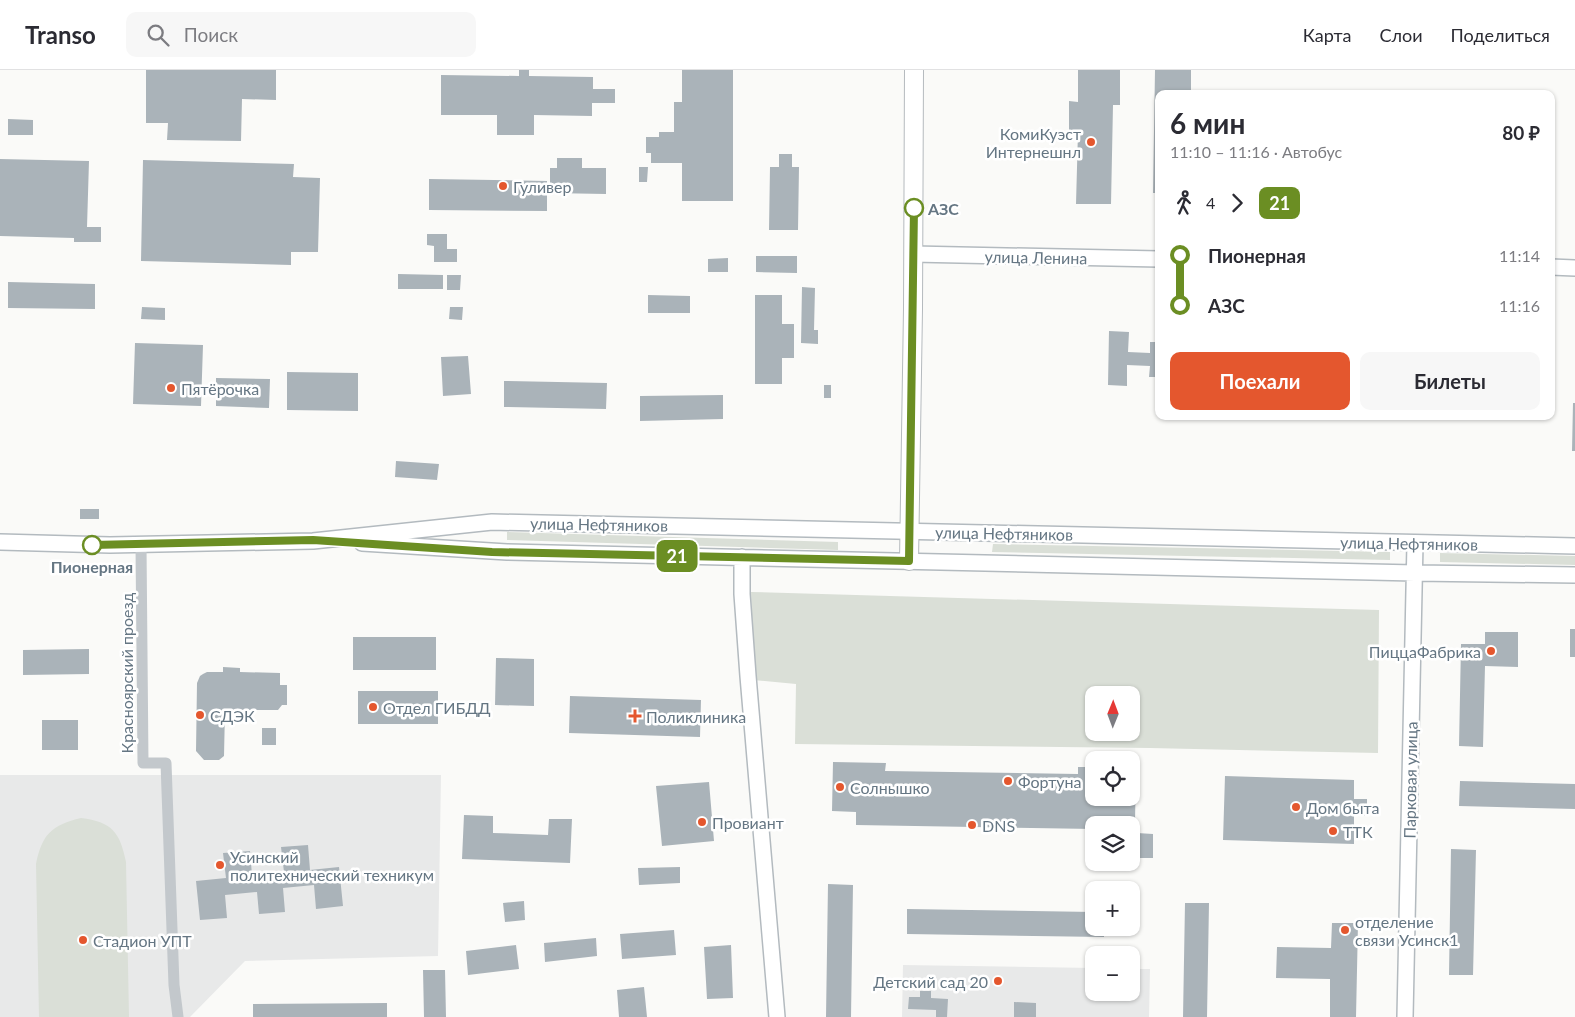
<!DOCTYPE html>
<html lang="ru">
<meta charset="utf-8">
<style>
body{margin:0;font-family:Lato,sans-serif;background:#f7f7f7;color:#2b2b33;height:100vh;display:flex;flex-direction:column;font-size:19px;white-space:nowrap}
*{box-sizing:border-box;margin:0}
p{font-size:16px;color:#7c7c81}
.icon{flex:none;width:28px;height:28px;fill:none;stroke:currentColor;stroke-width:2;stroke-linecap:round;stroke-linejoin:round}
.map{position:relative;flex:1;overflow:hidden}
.panel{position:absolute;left:1155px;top:20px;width:400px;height:330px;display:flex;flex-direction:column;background:#fff;border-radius:10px;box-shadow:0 1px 4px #0004}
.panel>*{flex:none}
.badge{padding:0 10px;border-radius:8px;font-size:18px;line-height:32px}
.needle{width:32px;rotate:1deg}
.buttons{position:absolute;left:1085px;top:616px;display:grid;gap:10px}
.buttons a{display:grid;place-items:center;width:55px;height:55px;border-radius:10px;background:#fff;box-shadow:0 1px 4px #0004;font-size:25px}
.map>.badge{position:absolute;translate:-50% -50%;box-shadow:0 0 0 2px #fff}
.legs{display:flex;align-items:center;gap:8px;height:55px;padding:0 15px;font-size:16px}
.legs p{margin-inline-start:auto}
.summary{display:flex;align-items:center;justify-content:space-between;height:85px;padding:0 15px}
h1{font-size:28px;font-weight:700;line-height:38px}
.button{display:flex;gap:10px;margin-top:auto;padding:10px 15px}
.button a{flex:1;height:58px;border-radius:10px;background:#e4572e;color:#fff;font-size:20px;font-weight:700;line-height:58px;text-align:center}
.button a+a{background:#f7f7f7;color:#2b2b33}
ul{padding:0 15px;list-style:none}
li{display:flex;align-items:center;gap:18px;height:50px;font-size:19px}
li i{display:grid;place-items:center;width:8px;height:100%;margin:0 6px;background:currentColor}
li i::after{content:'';width:12px;height:12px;margin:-6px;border:4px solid;border-radius:50%;background:#fff}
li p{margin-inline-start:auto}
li:first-child i{background:linear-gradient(#0000 50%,currentColor 0)}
li:last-child i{background:linear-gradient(currentColor 50%,#0000 0)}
header{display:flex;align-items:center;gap:30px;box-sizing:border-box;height:70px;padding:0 25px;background:#fff;border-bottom:1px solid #e1e1e2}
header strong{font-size:24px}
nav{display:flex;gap:28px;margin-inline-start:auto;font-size:18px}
.search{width:350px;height:45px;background:#f7f7f7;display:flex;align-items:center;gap:12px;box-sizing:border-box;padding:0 18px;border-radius:10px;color:#7c7c81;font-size:19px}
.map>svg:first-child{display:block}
.built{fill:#e8e9e9}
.green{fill:#dadfd7;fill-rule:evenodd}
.building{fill:#aab3b9}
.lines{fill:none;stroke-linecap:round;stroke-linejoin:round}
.secondary-casing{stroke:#b3babf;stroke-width:18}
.primary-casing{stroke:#b5babe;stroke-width:20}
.street{stroke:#c3c8cc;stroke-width:11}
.secondary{stroke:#fff;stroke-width:15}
.primary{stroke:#fff;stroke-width:18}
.line-1-casing{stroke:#fff;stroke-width:11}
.line-1{stroke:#6b8e23;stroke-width:8}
.poi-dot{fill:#e4572e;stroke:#fff;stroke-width:2}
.stop-1-dot{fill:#fff;stroke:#6b8e23;stroke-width:2.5}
.labels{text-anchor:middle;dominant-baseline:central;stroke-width:5;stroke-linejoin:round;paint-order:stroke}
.poi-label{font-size:16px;fill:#657683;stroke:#fff;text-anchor:start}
.stop-label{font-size:16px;font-weight:bold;fill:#657683;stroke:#fff;text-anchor:start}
.street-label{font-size:16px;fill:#657683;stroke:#fff}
</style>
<header>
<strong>Transo</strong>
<div class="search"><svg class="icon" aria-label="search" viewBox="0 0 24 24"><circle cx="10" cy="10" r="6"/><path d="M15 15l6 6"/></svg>Поиск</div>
<nav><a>Карта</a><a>Слои</a><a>Поделиться</a></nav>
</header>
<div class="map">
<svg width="1575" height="947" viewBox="0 0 1575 947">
<rect width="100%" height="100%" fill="#fafaf8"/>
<path class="built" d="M0,705H441L438,886L245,891L190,947H0Z
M903,895L1094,898V922H1131V899H1150L1149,947H902Z"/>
<path class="green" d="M507,462L838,472V480L507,470Z
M993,474L1390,482V490L992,482Z
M1440,483L1575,486V495L1440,492Z
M751,522L1379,540L1378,683L1150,678L795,674L796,614L753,610ZM1094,625H1131V662H1094Z
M81,748C112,752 120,762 126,792L129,947H39L36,794C42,764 52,755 81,748Z"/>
<path class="building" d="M146,0H276V30L242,29L241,71L167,70L168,53H146Z
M519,0H529V6L593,7V19H615V33H592V46L534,45V65H497V45H441V5L519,6Z
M682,0H733V131H682V93H651V83H646V67H659V62H674V32H682Z
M1078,0H1120V35H1113L1111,134H1076L1078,61H1069V31L1078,32Z
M1155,0H1191V24H1159V123H1153Z
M8,49L33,50V65H8Z
M779,84H792V97H799L798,160H769L770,97H779Z
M557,88H582V98H606V124L550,123V98H557Z
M0,89L89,91L87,157H101V172H74V168L0,166Z
M143,90L294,94L293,107L320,108L318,182H291V195L141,191Z
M639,97H648L647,112H639Z
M429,109L547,111V141L429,140Z
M427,164H447V179H457V192H434V176L427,175Z
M756,186H797V203L756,202Z
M728,188V202H708V189Z
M398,204L443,205V219H398Z
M447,205H461L460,220H447Z
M8,212L95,214V239L8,238Z
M802,217L815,218L814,260H818V274L801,273Z
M648,225L690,226V243H648Z
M755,225H782V254H794V288H782V314H755Z
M142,237L165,238V250L141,249Z
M450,237H463L462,250L449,249Z
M1109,261L1129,262L1128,282L1150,283V272H1159V307H1149L1150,296L1127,295V316L1108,315Z
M135,273L203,275L201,336L133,334Z
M468,286L471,324L443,326L441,287Z
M287,302L358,303V341L287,340Z
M216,308L270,309L269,338L216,336Z
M504,311L607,313L606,339L504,337Z
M824,315H831V328H824Z
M723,325V349L640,351V326Z
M1573,333H1575V381H1572Z
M396,391L439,394L437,410L395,407Z
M80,439H99V449H80Z
M1570,559H1575V587H1570Z
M1485,562H1518V597L1485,596L1483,677L1459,676L1461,574H1485Z
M353,567H436V600H353Z
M89,579V604L23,605V580Z
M496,588L534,589V636L495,635Z
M223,597L240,598V602L280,603V615H287V635H282L278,640H225L224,686L219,690H204L196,681L197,613L200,606L203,604L207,602H223Z
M358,621H438V654H358Z
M570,626L701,630L700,667L569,663Z
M42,650H78V680H42Z
M262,658H276V675H262Z
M833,692L886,693L885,701L1078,704V697H1094V728H1131V698H1136L1135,751H1113V755H1094V759L856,755V742L832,741Z
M1225,706L1354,710V729H1367V746L1354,745V774L1223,770Z
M1460,711L1575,714V739L1459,736Z
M709,712L714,771L662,776L656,716Z
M464,745L493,746V763L548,765L549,749H572L570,793L462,789Z
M1137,763L1153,764V788H1137Z
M308,775L310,800L339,797L343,836L316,839L314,815L283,818L285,842L259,844L257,822L225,825L227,848L200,850L196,811L226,808L223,783L250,781L252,805L284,802L281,777Z
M1451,779L1476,780L1473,905H1449Z
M680,797V813L639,815L638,798Z
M828,814L853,815L851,947H826Z
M524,831L525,850L505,852L503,833Z
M1185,833H1209L1207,947H1183Z
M907,839L1094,842V858H1104V867L907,864Z
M1332,853H1358L1356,947H1330V909L1276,908L1277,877L1331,878Z
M674,860L676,885L622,889L620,864Z
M596,868L597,886L545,892L544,873Z
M516,875L519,899L468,905L466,881Z
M731,875L733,928L707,929L704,877Z
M423,900H445L446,947H424Z
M644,917L647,947H619L617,920Z
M920,921H931V928L948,929L947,947H936V940L908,939L909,927H920Z
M1014,932L1036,933V947H1014Z
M387,933V947H253V934Z"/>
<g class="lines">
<defs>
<path id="secondary" d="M913,184L1159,189
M1551,197L1575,198
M0,472L110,475L313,471L492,452L1575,476
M362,473L507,482L1415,503L1575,505
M742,487V524L748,606L777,947
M1405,947L1415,473"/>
<path id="primary" d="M909,491L913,239L914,0"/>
</defs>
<use href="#secondary" class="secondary-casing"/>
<use href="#primary" class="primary-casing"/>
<path class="street" d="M141,475L143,693H166L174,915L178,947"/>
<use href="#secondary" class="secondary"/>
<use href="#primary" class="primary"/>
</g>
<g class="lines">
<defs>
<path id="line-1" d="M92,475L313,470L492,482L909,491L914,138"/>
</defs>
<use href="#line-1" class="line-1-casing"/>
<use href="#line-1" class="line-1"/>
</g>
<g class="poi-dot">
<circle cx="1091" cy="72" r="5"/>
<circle cx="503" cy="116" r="5"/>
<circle cx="171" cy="318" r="5"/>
<circle cx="1491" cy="581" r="5"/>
<circle cx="373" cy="637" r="5"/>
<circle cx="200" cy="645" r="5"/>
<path d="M632.5 638.5h5v5h5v5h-5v5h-5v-5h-5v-5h5z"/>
<circle cx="1008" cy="711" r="5"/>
<circle cx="840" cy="717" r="5"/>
<circle cx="1296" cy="737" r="5"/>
<circle cx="702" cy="752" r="5"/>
<circle cx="972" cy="755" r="5"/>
<circle cx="1333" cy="761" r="5"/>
<circle cx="220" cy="795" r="5"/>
<circle cx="1345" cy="860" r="5"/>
<circle cx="83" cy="870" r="5"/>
<circle cx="998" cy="911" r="5"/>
</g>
<g class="stop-1-dot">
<circle cx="914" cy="138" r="9"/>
<circle cx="92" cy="475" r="9"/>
</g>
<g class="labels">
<g class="poi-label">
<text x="1081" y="63" text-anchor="end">КомиКуэст<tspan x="1081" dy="18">Интернешнл</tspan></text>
<text x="513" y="116">Гуливер</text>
<text x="181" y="318">Пятёрочка</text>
<text x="1481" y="581" text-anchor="end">ПиццаФабрика</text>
<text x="383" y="637">Отдел ГИБДД</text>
<text x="210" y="645">СДЭК</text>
<text x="646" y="646">Поликлиника</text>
<text x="1018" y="711">Фортуна</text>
<text x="850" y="717">Солнышко</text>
<text x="1306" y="737">Дом быта</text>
<text x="712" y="752">Провиант</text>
<text x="982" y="755">DNS</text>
<text x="1343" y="761">ТТК</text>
<text x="230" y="786">Усинский<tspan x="230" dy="18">политехнический техникум</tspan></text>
<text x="1355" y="851">отделение<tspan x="1355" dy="18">связи Усинск1</tspan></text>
<text x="93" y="870">Стадион УПТ</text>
<text x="988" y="911" text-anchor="end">Детский сад 20</text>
</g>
<g class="stop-label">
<text x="928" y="138">АЗС</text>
<text x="92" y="496" text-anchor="middle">Пионерная</text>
</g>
<g class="street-label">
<text transform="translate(1036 187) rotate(1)">улица Ленина</text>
<text transform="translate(599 454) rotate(1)">улица Нефтяников</text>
<text transform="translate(1004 463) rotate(1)">улица Нефтяников</text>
<text transform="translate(1409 473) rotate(1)">улица Нефтяников</text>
<text transform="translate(126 603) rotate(-90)">Красноярский проезд</text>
<text transform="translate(1410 710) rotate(-89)">Парковая улица</text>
</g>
</g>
</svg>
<div class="buttons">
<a><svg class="needle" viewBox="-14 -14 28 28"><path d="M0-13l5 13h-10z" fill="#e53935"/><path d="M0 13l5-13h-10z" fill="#7c7c81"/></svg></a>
<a><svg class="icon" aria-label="locate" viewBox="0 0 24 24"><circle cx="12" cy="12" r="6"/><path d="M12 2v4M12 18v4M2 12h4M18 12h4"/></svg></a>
<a><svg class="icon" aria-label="layers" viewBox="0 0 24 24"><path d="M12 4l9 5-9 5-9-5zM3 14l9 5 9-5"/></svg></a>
<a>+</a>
<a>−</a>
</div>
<b class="badge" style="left:677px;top:486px;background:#6b8e23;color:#fff">21</b>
<section class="panel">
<div class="summary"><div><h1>6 мин</h1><p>11:10 – 11:16 · Автобус</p></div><b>80 ₽</b></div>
<div class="legs"><svg class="icon" aria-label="walk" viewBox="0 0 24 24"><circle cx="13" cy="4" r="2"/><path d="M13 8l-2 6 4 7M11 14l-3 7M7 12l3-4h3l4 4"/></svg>4<svg class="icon" aria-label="forward" viewBox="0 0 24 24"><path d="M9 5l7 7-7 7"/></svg><b class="badge" style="background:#6b8e23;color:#fff">21</b></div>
<ul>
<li><i style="color:#6b8e23"></i><b>Пионерная</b><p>11:14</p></li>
<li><i style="color:#6b8e23"></i><b>АЗС</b><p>11:16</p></li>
</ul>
<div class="button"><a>Поехали</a><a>Билеты</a></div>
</section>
</div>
